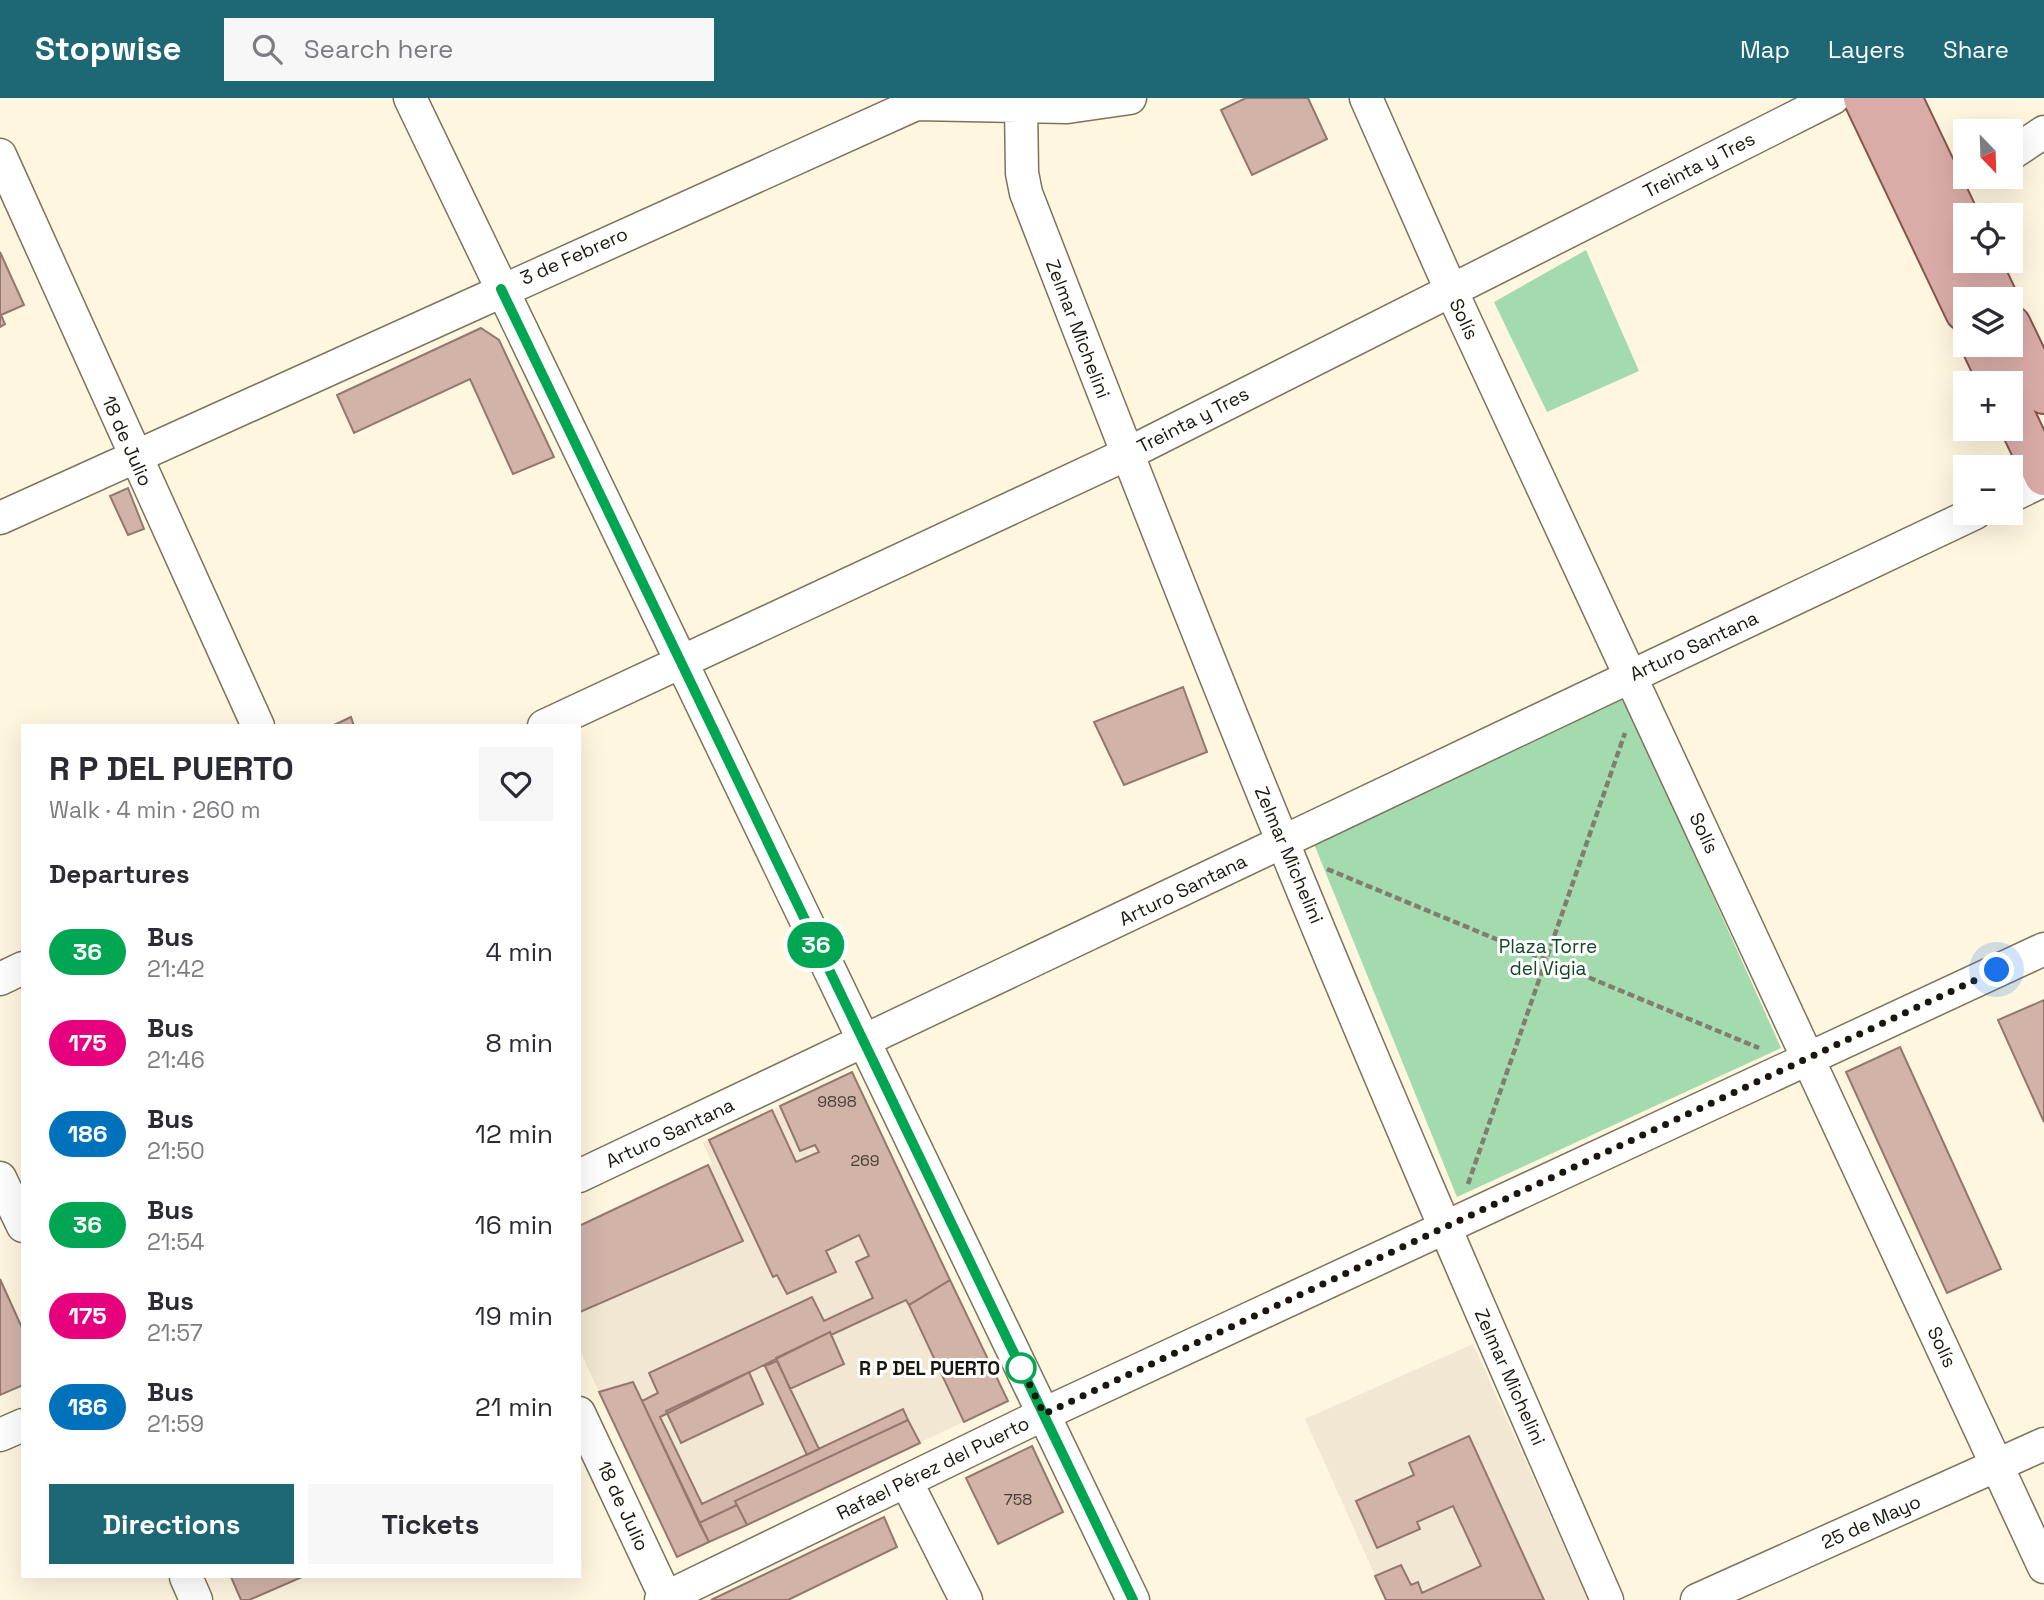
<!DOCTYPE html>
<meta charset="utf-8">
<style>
body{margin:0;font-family:"Space Grotesk",sans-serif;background:#f7f7f7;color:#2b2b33;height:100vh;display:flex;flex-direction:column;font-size:26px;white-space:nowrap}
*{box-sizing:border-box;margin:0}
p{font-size:23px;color:#7c7c81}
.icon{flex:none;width:38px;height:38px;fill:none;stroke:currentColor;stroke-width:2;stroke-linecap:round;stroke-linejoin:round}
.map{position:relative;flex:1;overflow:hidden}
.sheet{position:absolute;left:21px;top:626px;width:560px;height:854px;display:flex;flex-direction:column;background:#fff;border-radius:0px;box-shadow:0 7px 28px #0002}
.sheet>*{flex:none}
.badge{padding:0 14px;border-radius:23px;font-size:24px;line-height:46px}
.needle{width:46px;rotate:157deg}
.tools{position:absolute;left:1953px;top:21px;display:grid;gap:14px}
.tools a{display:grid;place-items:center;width:70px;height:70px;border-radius:0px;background:#fff;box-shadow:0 7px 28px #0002;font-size:35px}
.you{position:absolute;width:35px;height:35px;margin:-18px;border:5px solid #fff;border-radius:50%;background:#1a73e8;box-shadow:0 0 0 10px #1a73e833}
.map>.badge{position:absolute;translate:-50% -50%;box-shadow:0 0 0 4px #fff}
h2{padding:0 28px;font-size:26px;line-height:63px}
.round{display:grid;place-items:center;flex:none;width:74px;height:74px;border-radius:0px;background:#f7f7f7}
.head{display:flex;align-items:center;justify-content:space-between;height:119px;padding:0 28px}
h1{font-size:33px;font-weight:600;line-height:52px}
.action{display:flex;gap:14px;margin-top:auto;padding:14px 28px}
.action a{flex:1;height:80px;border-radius:0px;background:#1e6774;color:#fff;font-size:28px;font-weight:600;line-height:80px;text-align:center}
.action a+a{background:#f7f7f7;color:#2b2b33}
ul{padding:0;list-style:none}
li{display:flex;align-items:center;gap:21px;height:91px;padding:0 28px}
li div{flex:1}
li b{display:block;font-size:26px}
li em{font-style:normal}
li .badge{min-width:77px;font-weight:700;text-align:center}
header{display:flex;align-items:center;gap:42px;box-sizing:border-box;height:98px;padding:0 35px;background:#1e6774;color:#fff}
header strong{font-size:33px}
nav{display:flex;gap:38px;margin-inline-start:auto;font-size:24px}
.search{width:490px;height:63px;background:#f7f7f7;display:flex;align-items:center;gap:18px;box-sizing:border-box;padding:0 24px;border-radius:0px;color:#7c7c81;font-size:26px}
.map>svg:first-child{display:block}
.education{fill:#f1e7d2}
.green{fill:#a3dbae}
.building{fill:#d1b3a8;stroke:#94776d;stroke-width:2}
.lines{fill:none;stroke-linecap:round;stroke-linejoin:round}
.minor-casing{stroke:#7c735a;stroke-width:35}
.major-casing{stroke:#87544b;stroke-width:42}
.path{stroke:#837d6d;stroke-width:4.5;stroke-dasharray:7 3.5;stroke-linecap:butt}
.minor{stroke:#fff;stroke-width:32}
.major{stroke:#daaca7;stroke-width:38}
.line-casing{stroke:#fff;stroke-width:16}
.line{stroke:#00a651;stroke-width:10}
.walk{stroke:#1b170d;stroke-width:7;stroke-dasharray:0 12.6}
.stop-dot{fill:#fff;stroke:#00a651;stroke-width:3.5}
.labels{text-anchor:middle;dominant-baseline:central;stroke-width:6;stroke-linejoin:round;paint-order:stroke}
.number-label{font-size:16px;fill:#483e34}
.street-label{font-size:19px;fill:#1b170d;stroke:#fff}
.park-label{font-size:19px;fill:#124925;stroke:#fff}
.stop-label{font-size:19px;font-weight:bold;fill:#1b170d;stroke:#fff;text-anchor:end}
</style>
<header>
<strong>Stopwise</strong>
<div class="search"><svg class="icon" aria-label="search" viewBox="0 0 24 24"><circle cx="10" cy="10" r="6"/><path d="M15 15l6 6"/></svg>Search here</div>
<nav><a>Map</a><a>Layers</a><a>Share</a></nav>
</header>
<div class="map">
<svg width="2044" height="1502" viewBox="0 0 2044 1502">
<rect width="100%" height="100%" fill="#fef6df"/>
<path class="education" d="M852,974L1008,1303L677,1459L579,1251V1128L712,1066L703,1045Z
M1473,1246L1588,1502H1386L1305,1321Z"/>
<path class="green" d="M1586,152L1639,273L1547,314L1494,204Z
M1623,598L1781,950L1457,1099L1312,741Z"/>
<path class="building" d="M1246,0H1308L1327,41L1252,77L1221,12Z
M0,154L24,207L1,217L5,226L0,229Z
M481,230L499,242L554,359L513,376L470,281L354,335L337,297Z
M128,390L144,431L128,437L110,398Z
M1183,589L1207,654L1124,687L1094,624Z
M351,619L354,628H332Z
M2044,902V1024L1998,922Z
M1900,949L2001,1171L1947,1195L1846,974Z
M852,974L950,1182L909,1207L906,1202L831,1237L830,1234L660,1319L702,1406L903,1311L908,1322L735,1403L737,1407L699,1425L642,1303L658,1295L649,1275L812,1199L824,1223L873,1200L856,1164L869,1158L859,1137L826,1153L836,1174L787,1196L777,1177L773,1179L709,1042L772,1012L796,1064L819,1054L815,1047L800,1053L780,1008Z
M708,1067L743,1143L580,1214L579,1128Z
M0,1181L23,1232V1287L0,1297Z
M950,1182L1008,1303L964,1324L909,1207Z
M830,1234L844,1266L790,1291L776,1260Z
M777,1263L819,1351L807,1357L765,1268Z
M749,1274L763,1306L681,1345L666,1313Z
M633,1284L709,1444L677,1459L599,1294Z
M908,1322L920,1345L747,1427L735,1403Z
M1469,1338L1544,1502H1386L1375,1478L1401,1467L1411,1487L1418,1484L1422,1495L1481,1468L1453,1408L1417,1424L1420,1431L1377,1450L1356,1403L1414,1377L1409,1365Z
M1032,1348L1063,1414L998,1446L966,1380Z
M737,1407L747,1427L709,1444L699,1425Z
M884,1419L897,1449L788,1502H711Z
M231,1479H302L249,1502H241Z"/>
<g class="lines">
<defs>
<path id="minor" d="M410,0L1133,1502
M1016,0L1021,6L1022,75L1026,95C1110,312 1194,528 1282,742C1386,997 1497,1250 1607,1502
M1366,0L1451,192L2044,1469
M2011,56L2044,34
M0,57L258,628
M2011,398L2044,382
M0,420L916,6L1067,9L1130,0
M544,628L1127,356L1833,0
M0,881L23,870
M579,1078L1975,415
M0,1080L23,1128
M579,1315L667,1502
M0,1337L23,1327
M906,1383L966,1502
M186,1479L196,1502
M661,1502L1044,1316L2044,851
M1697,1502L2044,1346"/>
<path id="major" d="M1863,0L1965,214
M1902,0L1965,132
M1980,163L1998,201
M2011,227L2044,296
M1981,247L1999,285
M2011,309L2044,378"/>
</defs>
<use href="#minor" class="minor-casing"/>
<use href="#major" class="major-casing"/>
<path class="path" d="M1327,771L1759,950
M1468,1086L1625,635"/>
<use href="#minor" class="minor"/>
<use href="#major" class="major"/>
</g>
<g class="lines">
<defs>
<path id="line" d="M501,191L1133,1502"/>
</defs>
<use href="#line" class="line-casing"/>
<use href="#line" class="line"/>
<path class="walk" d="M1021,1270L1020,1267L1044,1316L1997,872"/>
</g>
<circle class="stop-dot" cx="1021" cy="1270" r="14"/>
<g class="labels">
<g class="number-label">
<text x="837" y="1003">9898</text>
<text x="865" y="1062">269</text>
<text x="1018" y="1401">758</text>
</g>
<g class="street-label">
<text transform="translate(1699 67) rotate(-27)">Treinta y Tres</text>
<text transform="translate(574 158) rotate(-24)">3 de Febrero</text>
<text transform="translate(1464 221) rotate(65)">Solís</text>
<text transform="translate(1078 231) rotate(69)">Zelmar Michelini</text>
<text transform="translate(1193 322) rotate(-27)">Treinta y Tres</text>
<text transform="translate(127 343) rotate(66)">18 de Julio</text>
<text transform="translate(1694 548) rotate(-25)">Arturo Santana</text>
<text transform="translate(1704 735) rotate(65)">Solís</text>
<text transform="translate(1289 757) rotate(67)">Zelmar Michelini</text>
<text transform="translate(1183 792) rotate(-26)">Arturo Santana</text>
<text transform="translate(670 1035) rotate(-25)">Arturo Santana</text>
<text transform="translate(1942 1249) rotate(65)">Solís</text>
<text transform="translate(1510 1279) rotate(66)">Zelmar Michelini</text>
<text transform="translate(933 1370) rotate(-26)">Rafael Pérez del Puerto</text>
<text transform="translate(623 1408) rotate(65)">18 de Julio</text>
<text transform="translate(1871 1424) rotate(-24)">25 de Mayo</text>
</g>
<g class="park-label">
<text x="1548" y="848">Plaza Torre<tspan x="1548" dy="22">del Vigia</tspan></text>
</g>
<g class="stop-label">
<text x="1000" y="1270">R P DEL PUERTO</text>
</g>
</g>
</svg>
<div class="tools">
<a><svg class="needle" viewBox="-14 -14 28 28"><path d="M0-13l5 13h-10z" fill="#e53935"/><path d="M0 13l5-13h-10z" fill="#7c7c81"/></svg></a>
<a><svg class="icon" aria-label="locate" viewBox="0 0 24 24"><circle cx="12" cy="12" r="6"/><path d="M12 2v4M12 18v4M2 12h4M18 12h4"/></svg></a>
<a><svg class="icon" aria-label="layers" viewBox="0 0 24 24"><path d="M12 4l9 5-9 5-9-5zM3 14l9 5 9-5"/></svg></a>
<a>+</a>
<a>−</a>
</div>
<div class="you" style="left:1997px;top:872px"></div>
<b class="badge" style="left:816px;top:847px;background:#00a651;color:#fff">36</b>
<section class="sheet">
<div class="head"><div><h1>R P DEL PUERTO</h1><p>Walk · 4 min · 260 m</p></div><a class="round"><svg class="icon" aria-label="heart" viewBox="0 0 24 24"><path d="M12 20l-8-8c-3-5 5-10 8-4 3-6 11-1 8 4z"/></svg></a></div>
<h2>Departures</h2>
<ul>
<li><span class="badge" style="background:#00a651;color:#fff">36</span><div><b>Bus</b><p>21:42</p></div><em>4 min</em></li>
<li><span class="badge" style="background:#e6007e;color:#fff">175</span><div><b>Bus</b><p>21:46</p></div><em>8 min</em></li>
<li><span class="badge" style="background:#0072bc;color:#fff">186</span><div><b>Bus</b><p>21:50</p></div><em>12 min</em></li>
<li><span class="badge" style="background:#00a651;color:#fff">36</span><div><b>Bus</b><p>21:54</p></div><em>16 min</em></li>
<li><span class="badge" style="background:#e6007e;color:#fff">175</span><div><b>Bus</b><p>21:57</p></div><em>19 min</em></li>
<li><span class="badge" style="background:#0072bc;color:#fff">186</span><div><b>Bus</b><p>21:59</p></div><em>21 min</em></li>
</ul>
<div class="action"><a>Directions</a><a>Tickets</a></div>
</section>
</div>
